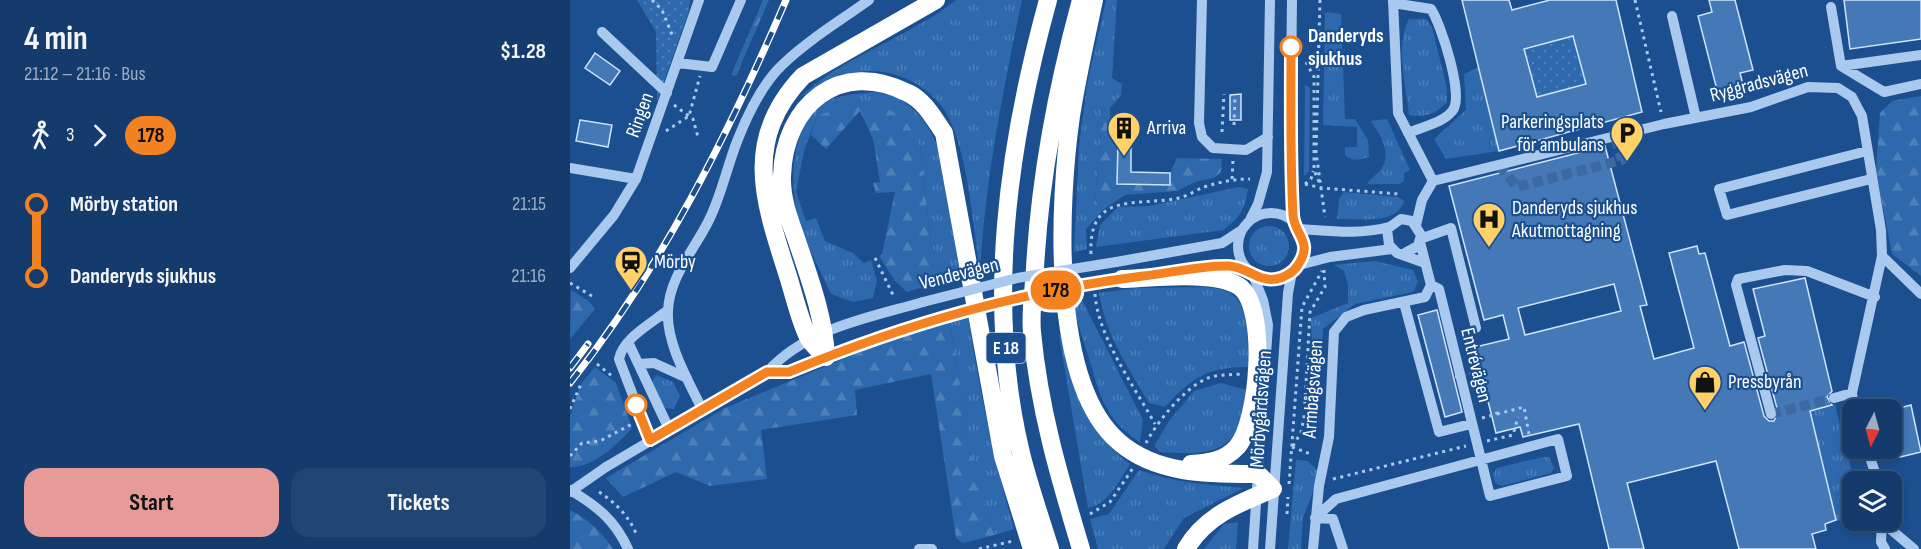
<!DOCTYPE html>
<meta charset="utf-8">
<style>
body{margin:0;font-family:"Sofia Sans Condensed",sans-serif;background:#214673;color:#f1f3f6;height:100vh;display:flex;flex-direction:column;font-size:22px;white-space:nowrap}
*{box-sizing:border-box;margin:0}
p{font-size:20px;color:#9dadc1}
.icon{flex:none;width:33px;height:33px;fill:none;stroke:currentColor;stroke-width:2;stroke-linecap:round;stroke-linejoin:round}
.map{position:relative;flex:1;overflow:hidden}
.side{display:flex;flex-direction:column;background:#143b6b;width:570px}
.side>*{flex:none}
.badge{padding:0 12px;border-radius:20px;font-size:21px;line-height:39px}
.needle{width:39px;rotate:186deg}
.controls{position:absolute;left:1272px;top:399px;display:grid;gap:12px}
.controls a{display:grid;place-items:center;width:60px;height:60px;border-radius:12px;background:#143b6b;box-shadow:0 3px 9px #0003,0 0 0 2px #33557e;font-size:30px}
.map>.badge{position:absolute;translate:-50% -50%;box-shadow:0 0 0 3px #fff}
.legs{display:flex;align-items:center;gap:9px;height:66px;padding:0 24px;font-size:20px}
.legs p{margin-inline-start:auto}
.head{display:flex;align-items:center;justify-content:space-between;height:102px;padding:0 24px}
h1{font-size:33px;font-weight:700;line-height:45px}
.cta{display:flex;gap:12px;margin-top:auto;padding:12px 24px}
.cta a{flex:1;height:69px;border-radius:18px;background:#e69b98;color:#111;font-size:24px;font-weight:700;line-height:69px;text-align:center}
.cta a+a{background:#214673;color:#f1f3f6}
ul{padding:0 24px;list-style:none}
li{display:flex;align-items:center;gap:21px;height:72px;font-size:22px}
li i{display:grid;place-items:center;width:9px;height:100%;margin:0 8px;background:currentColor}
li i::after{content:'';width:15px;height:15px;margin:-8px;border:4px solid;border-radius:50%;background:#143b6b}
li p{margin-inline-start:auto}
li:first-child i{background:linear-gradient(#0000 50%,currentColor 0)}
li:last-child i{background:linear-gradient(currentColor 50%,#0000 0)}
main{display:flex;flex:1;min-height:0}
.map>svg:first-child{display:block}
.grass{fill:url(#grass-tufts)}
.forest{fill:url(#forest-firs)}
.park{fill:url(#park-dots)}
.building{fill:#4478b7;stroke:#cfe3fa;stroke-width:1.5;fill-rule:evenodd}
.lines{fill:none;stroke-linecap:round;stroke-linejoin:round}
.minor-tunnel{stroke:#3d69a0;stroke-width:10;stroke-dasharray:10 5;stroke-linecap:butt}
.path{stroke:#a9c9ee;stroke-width:3;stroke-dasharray:3 4.5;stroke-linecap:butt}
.minor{stroke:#a9c9ee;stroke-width:10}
.highway{stroke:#fff;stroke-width:18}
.rail-casing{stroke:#fff;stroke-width:7}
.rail{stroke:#1b4f8f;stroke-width:4.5;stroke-dasharray:14;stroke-linecap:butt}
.path-bridge{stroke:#a9c9ee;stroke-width:3;stroke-dasharray:3 4.5;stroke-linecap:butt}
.minor-bridge{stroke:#a9c9ee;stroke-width:10}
.line-1-casing{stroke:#fff;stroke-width:14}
.line-1{stroke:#f58220;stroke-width:9}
.stop-1-dot{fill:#fff;stroke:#f58220;stroke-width:3}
.labels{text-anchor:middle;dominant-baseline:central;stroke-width:4.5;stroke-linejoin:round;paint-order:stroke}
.shield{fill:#1b4f8f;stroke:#bbcadd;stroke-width:1.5}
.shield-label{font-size:18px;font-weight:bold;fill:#fff}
.stop-label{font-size:20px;font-weight:bold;fill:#fff;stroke:#1b4f8f;text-anchor:start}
.street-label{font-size:20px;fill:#fff;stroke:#1b4f8f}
.poi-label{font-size:20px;fill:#fff;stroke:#1b4f8f;text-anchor:start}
</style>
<main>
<section class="side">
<div class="head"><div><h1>4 min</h1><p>21:12 – 21:16 · Bus</p></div><b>$1.28</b></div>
<div class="legs"><svg class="icon" aria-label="walk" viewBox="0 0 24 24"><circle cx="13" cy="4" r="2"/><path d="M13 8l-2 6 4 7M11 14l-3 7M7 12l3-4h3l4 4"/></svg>3<svg class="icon" aria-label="forward" viewBox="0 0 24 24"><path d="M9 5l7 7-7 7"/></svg><b class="badge" style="background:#f58220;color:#111">178</b></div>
<ul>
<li><i style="color:#f58220"></i><b>Mörby station</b><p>21:15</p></li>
<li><i style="color:#f58220"></i><b>Danderyds sjukhus</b><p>21:16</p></li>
</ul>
<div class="cta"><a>Start</a><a>Tickets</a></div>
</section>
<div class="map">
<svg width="1351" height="549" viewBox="0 0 1351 549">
<defs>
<pattern id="grass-tufts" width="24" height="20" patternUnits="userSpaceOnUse" patternTransform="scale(1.5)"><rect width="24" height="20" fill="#2e69ad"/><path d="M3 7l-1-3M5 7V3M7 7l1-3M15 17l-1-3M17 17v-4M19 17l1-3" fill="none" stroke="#4d80b9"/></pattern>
<pattern id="forest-firs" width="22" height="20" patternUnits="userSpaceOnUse" patternTransform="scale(1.5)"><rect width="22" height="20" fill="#2e69ad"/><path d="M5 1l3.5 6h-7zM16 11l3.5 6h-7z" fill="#4d80b9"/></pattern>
<pattern id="park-dots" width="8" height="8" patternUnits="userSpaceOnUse" patternTransform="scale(1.5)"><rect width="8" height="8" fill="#2e69ad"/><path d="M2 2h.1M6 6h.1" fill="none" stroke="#4d80b9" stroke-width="1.8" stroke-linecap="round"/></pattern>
</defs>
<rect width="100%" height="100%" fill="#1b4f8f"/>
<path class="grass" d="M386,0H452C433,91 415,180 410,272C403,226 398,150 375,111C365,95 349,84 332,77C292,62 263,77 229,98C274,55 337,39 386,0Z
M536,0H547L542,78L552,84L551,96L533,108L525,199L533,210L516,229L517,249L504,252L509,146L517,84Z
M755,12L771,14L775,119H785L798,140L799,157C790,160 783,162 775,155V147H787V127L753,125Z
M839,19H856L862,27L877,88V102C866,114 856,118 839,115C836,85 825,46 839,19Z
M909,67L929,151L876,159L864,139L896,110L894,74Z
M735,85L740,88L739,171L734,176Z
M305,92C313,94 324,96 331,100C383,131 383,221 392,275L372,281L360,238L350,145L309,104L247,116L234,151L226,192L236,221L246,218L255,241L283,253L294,263L301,260L307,281L303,298L283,302L261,294C250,269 230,235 226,208C220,175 223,126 251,105C266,94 288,94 305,92Z
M817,119L840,170L834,173V181L830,184H797C801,177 810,173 813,166C821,149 809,134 801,121Z
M669,187L678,189C675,209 670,218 653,230L526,247L530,225L548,207L579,206Z
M774,192L828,197L834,201C827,226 787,218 767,219L769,199Z
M679 246a20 20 0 1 1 40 0a20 20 0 1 1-40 0Z
M805,261L843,270L848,282L843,292L785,304L753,329L751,385L744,386L741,318L778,303V285L774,271L764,265Z
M634,287C642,288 656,289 662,294C682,311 677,344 678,367C639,366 620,379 595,407L579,403C558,367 535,334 529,293L566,288Z
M502,295L510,296L573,420L570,442C534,419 530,395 519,358C512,336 505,317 502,295Z
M398,316C409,389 424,459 444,529L425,535L398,445L380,321Z
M489,335H492C502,390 515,429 560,464C549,481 539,504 518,508Z
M86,375L103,382L110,396L104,409L94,408L82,382Z
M651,383L677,390C670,452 647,456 590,452L584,446L599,421L624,391Z
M1265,404L1284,481L1281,519L1264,521L1240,411Z
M973,457H979L984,468L981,473L932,486L925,483L923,474L927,468Z
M726,460L738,461L750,473L733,518L731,549H718Z
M569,470C603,482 638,485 674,488L614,518L594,549H528L520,519L539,514Z
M668,522L666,549H634L654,524Z"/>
<path class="forest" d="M193,0H199L166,76L161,75Z
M551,96L540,108L541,132L548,142L547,184L599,185L600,173L607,158L652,159L651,172L644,178L625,182L607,191L555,195L533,210L525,199L533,108Z
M1351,96V276L1322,254L1306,171L1310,113L1322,101Z
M282,103L309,104L334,118L350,145L360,238L372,281L337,292L325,281L309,256L312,254L325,192L306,193L303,183L310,182L303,139L290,111L256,149L241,135L247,116Z
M1,290L19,301L25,309L0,339Z
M380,321L398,444L425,535L393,543L386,538L361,374L285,390L287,415L191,430L197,479L140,486L106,472L53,497L36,478L155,408L348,328Z
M25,367L46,383L62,428C48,444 23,468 0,467V416L11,384Z
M0,510C19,520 31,531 43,549H0Z"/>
<path class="park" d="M67,0H120L119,11L87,101L86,32Z
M1003,36L1016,84L967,97L954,49Z"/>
<path class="building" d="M892,0H939L942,10L980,0H1046L1072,112L929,151ZM1003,36L1016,84L967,97L954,49Z
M1139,0H1165L1183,70L1170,73L1175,93L1159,97L1158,91L1148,94L1128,16L1142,12Z
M1274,0H1351V39L1280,49Z
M25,53L50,71L40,85L15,68Z
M671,94V120H660V95Z
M10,120L42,125L38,147L6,141Z
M548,142H561V172L600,173V185L547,184Z
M1035,146L1077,305L1070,306L1084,359L1124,348L1099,253L1127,246L1129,254L1135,253L1160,346L1174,342L1194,416L1199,421H1204L1208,412L1188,338L1195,336L1183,289L1235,278L1262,391L1257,397L1262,405L1240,411L1266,520L1255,524L1256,530L1242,534L1246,549H1169L1146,461L1057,483L1074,549H1039L1009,424L953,437L950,427L926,433L918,401L913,402L901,348L939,339L933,315L914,320L879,186ZM1044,284L1051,311L955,335L948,308Z
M867,310L892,412L875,417L848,315Z
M1341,405L1351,452L1330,457L1322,410Z"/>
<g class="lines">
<path class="minor-tunnel" d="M929,165L947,187L1052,160L1045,136
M1201,414L1264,398"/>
<path class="path" d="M82,0L92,10L103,37
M750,0L746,152L755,217
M1065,0L1091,112
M736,62L744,77V170L750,184
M104,105L123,119L128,137
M664,125L665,95
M96,131L119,116L130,76
M652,132L654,94
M662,179L663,160
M735,184L752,188L829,194
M735,184L741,179L743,171
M521,254C518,190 567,207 609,198C618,196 626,190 634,187C650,182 664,179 680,179
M305,258L324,297
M0,283L22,296
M525,294C528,337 564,386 585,424
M27,364L42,376
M0,409L11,384
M927,414L954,407L959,434
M912,418L927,414L926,411
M917,441L943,435L948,417
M576,443C587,422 615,387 638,378C648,374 662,375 672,374
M723,446L731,432L734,418L740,312L755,287L754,270
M722,447L743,455
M0,456L12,443L30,441L62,424
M763,479L896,446
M719,484L732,307L752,271
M29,492C46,503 60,517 67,536
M520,514L540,502L563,468
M717,514L718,497
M409,549L443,541"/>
<path class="minor" d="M632,0L629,123L632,137L643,148L676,150L698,137
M722,0L720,168L724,221
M823,0L828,113L863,181
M823,3L861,9C871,24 894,95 883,110C874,123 851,127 838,133
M1261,7L1271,66L1314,92L1351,84
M1102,16L1126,118
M32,32L97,93
M108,63L142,67L171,0
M1271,66L1351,55
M1297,151L1149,189L1157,215L1301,179
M0,168L66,179L129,0
M863,181L1094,124L1181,107L1238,87L1268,88L1282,97L1292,116L1311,230L1312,256L1282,393L1284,410
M668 246a33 33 0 1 1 66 0a33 33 0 1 1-66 0Z
M680,220L688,204L697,172L700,0
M846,225L852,200L863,181
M730,229C761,231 789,235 819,227
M850,239L881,228L906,328
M835,253L848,246L851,235L842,221L831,219L817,229L819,245L827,253L855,263
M1312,256L1351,294
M546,262L652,243L672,230
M729,265L760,257L822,249
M0,268L44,215L66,179
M625,270L657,266L675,268
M834,303L869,432L901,424
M58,342L99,429
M69,364L84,363L117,378
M197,372H219L355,321
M1264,398L1282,393
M132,409C118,380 96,343 98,311C99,277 125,249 139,220C152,194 157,166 168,139C178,114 192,84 212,65C238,40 270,21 299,0
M1201,414L1166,285L1168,279L1215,270L1237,271L1305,297
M80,440L49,359C53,338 82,323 98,310
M1297,448L1308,482
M36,467L197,372C237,328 298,318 353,302
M0,490C27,506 45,520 58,549
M745,518L766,499L988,439L997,476L920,496C903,427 886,358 869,289L861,285
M745,518L763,519L773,549
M1312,520L1311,542L1315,549
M1312,522L1344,549
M349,549H362
M683,549L698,325L693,300L683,275
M700,549L718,293L722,272
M743,549L749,486L759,437L764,332L776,317L794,310L855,297L861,285L850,242"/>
<path class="highway" d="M478,0C438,145 415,304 451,453C459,485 470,517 480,549
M524,0C516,38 507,77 501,116C489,200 479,382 549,442C587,475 641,474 688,474L703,489C669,503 635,516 616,549
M552,279C582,278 646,270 670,287C698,308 689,422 667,447C654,461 639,463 621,464
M256,357C254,316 239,277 226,238C219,219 211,197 212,176C214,105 270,58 338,93C355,101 364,119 374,133L433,456L462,549
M256,357C250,351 241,344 238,337C229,318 224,295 218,276C194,201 172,140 233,76L366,0
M511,549C489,476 469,408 462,332C460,312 464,289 465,268C470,177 487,88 511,0"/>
<defs>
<path id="rail" d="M0,368L18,344
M0,383C92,267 158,135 216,0"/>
</defs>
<use href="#rail" class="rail-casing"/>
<use href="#rail" class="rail"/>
<path class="path-bridge" d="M885,377L906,373"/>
<path class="minor-bridge" d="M353,302L447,278L546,262
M355,321L449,296L552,279
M0,492L36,467"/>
</g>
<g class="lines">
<defs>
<path id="line-1" d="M66,405L80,440L197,372H219C336,324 447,292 573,276C601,273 632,265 659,266C677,267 688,282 706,279C714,278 724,272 728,265C744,242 724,234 723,215C720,159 721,103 721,47"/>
</defs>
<use href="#line-1" class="line-1-casing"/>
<use href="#line-1" class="line-1"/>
</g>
<defs>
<symbol id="building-pin" viewBox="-11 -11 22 30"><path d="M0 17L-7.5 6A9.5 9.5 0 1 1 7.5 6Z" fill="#ffd166" stroke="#1b4f8f"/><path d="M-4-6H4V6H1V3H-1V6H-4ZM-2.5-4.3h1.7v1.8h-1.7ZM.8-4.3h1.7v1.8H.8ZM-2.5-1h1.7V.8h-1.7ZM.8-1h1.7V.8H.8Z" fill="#111"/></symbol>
<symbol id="parking-pin" viewBox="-11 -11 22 30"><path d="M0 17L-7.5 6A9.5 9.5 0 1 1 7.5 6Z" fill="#ffd166" stroke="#1b4f8f"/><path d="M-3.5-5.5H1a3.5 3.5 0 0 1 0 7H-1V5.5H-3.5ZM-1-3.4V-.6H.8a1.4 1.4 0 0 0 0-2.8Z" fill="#111"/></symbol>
<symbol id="hospital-pin" viewBox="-11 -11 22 30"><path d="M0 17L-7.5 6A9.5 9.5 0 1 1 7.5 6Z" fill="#ffd166" stroke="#1b4f8f"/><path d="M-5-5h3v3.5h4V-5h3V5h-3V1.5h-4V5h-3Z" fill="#111"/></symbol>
<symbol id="station-pin" viewBox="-11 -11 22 30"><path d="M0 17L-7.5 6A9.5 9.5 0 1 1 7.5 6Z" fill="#ffd166" stroke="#1b4f8f"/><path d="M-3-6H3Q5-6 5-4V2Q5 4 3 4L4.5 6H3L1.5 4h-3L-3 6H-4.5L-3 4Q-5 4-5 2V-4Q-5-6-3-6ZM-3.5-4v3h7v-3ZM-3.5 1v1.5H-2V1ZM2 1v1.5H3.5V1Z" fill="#111"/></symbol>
<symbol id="shop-pin" viewBox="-11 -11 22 30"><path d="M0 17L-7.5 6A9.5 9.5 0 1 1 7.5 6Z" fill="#ffd166" stroke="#1b4f8f"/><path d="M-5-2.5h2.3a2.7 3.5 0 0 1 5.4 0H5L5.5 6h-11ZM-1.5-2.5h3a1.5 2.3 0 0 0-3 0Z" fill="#111"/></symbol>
</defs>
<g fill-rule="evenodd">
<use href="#building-pin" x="535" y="109" width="38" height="52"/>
<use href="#parking-pin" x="1038" y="114" width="38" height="52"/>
<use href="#hospital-pin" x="900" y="200" width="38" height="52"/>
<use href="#station-pin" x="42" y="243" width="38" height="52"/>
<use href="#shop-pin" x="1116" y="363" width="38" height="52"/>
</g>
<g class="stop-1-dot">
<circle cx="721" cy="47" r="10"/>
<circle cx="66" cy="405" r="10"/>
</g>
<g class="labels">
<rect class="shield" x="416.5" y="333" width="39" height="30" rx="4.5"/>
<g class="shield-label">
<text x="436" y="348">E 18</text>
</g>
<g class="stop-label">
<text x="738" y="36">Danderyds<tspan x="738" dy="23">sjukhus</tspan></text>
</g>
<g class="street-label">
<text transform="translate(1189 83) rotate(-15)">Ryggradsvägen</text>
<text transform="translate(70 115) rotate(-70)">Ringen</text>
<text transform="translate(389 274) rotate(-14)">Vendevägen</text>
<text transform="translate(906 365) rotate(76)">Entrévägen</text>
<text transform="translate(743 389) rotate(-86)">Armbågsvägen</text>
<text transform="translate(691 409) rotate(-86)">Mörbygårdsvägen</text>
</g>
<g class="poi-label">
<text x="1034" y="122" text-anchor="end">Parkeringsplats<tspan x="1034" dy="23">för ambulans</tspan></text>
<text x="577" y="128">Arriva</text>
<text x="942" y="208">Danderyds sjukhus<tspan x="942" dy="23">Akutmottagning</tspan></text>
<text x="84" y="262">Mörby</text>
<text x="1158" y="382">Pressbyrån</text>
</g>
</g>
</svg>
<div class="controls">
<a><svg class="needle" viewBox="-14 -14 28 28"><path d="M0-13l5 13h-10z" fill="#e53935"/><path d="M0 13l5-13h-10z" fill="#9dadc1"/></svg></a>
<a><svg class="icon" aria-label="layers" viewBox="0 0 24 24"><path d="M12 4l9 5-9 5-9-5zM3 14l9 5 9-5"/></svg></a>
</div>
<b class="badge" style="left:486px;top:290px;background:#f58220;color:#111">178</b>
</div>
</main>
